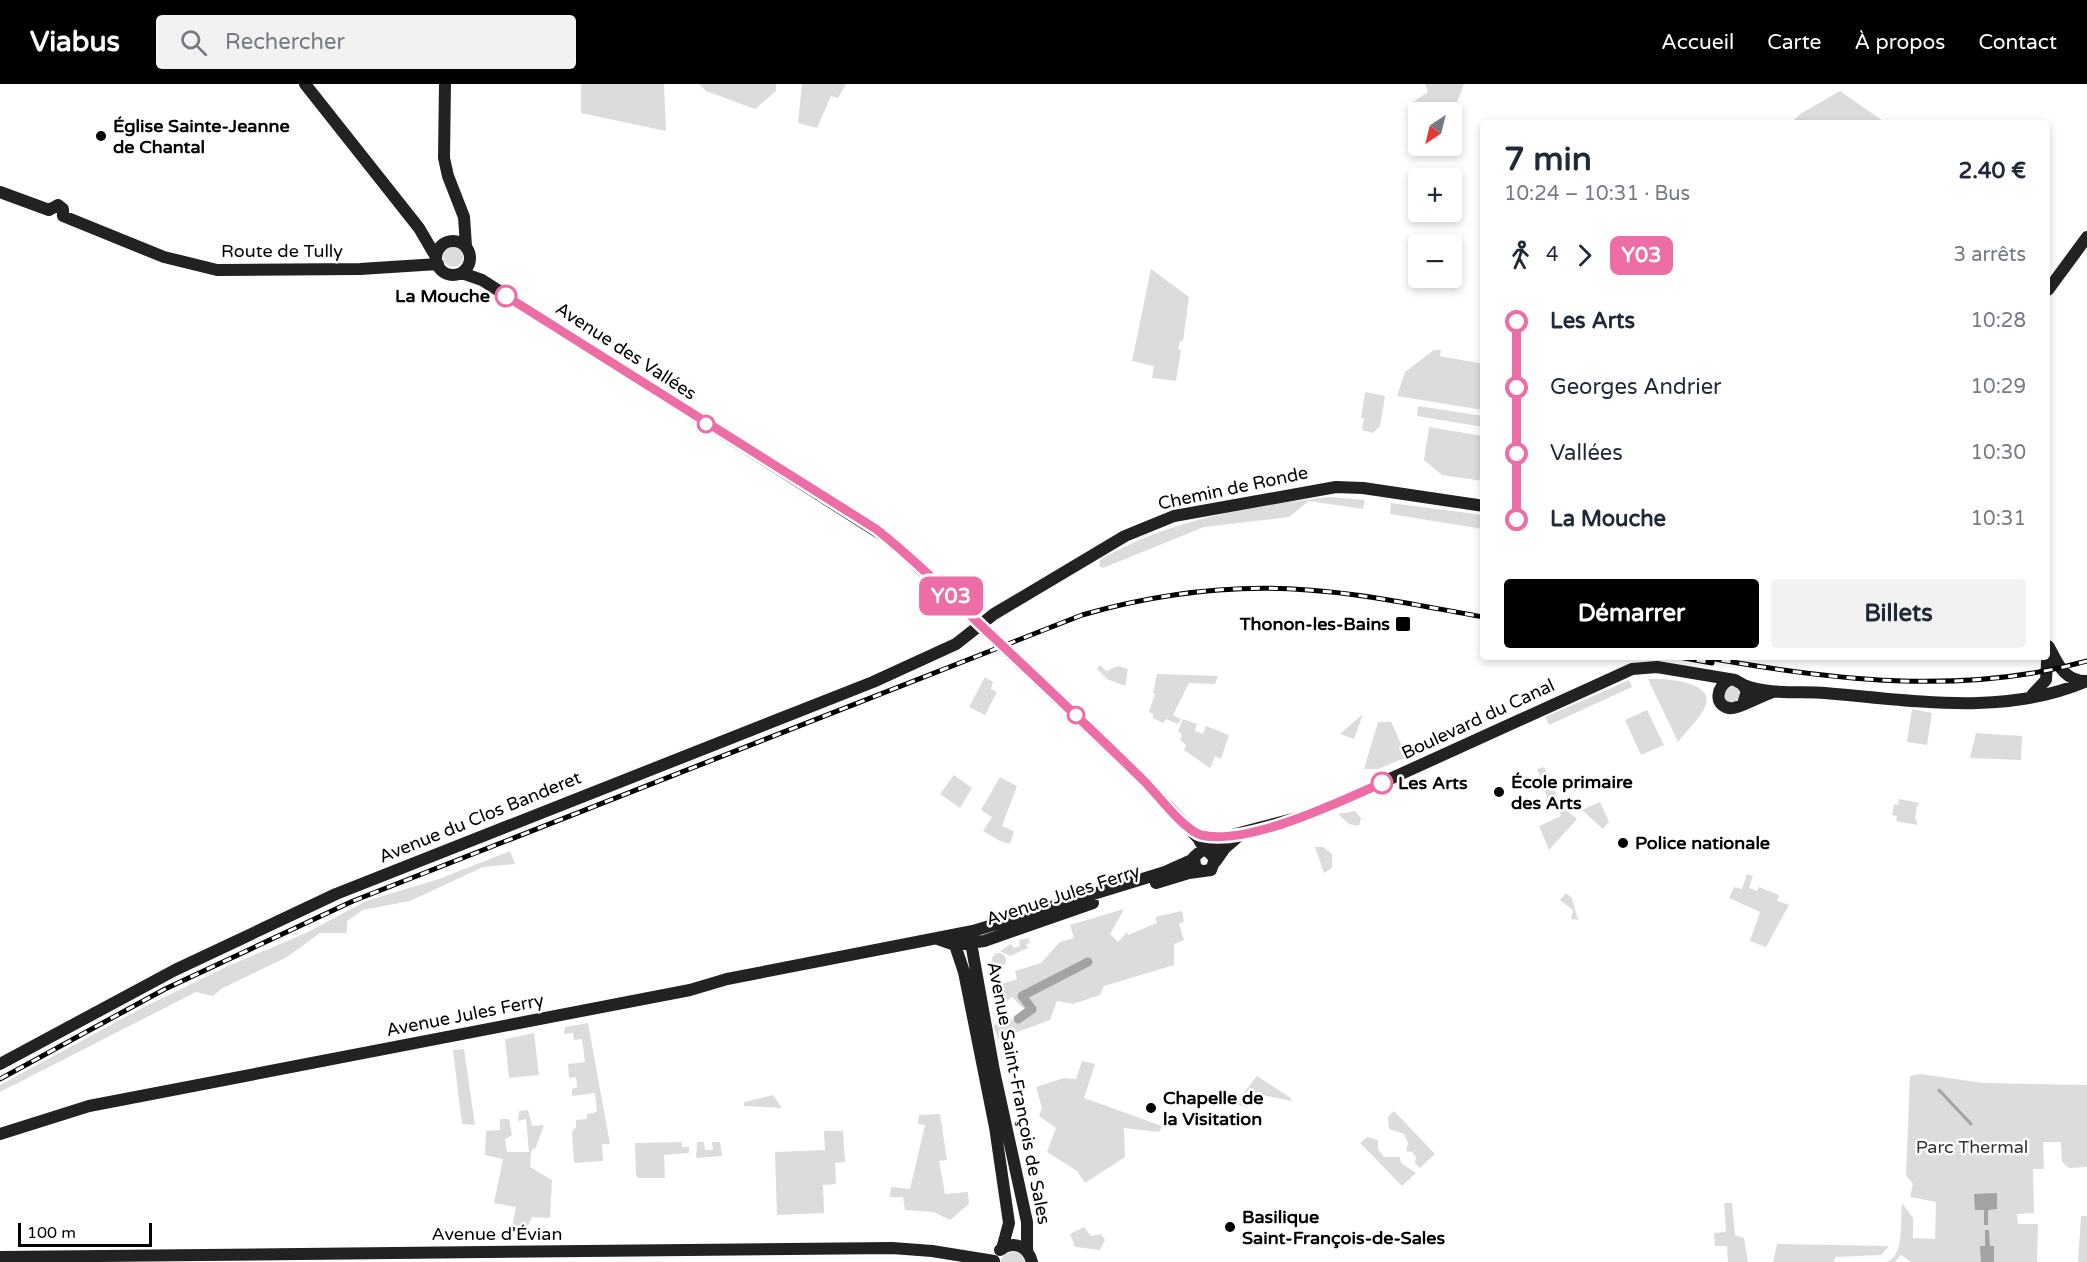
<!DOCTYPE html>
<html lang="fr">
<meta charset="utf-8">
<style>
body{margin:0;font-family:"Varela Round",sans-serif;background:#f2f2f3;color:#1f2937;height:100vh;display:flex;flex-direction:column;font-size:22px;white-space:nowrap}
*{box-sizing:border-box;margin:0}
p{font-size:20px;color:#747a83}
.icon{flex:none;width:33px;height:33px;fill:none;stroke:currentColor;stroke-width:2;stroke-linecap:round;stroke-linejoin:round}
.map{position:relative;flex:1;overflow:hidden}
.drawer{position:absolute;left:1480px;top:36px;width:570px;height:540px;display:flex;flex-direction:column;background:#fff;border-radius:6px;box-shadow:0 3px 9px #0003}
.drawer>*{flex:none}
.badge{padding:0 12px;border-radius:9px;font-size:21px;line-height:39px}
.needle{width:39px;rotate:215deg}
.fabs{position:absolute;left:1408px;top:18px;display:grid;gap:12px}
.fabs a{display:grid;place-items:center;width:54px;height:54px;border-radius:6px;background:#fff;box-shadow:0 3px 9px #0003;font-size:30px}
.scale{position:absolute;left:18px;bottom:15px;width:134px;box-sizing:border-box;padding-left:6px;border:3px solid #000;border-top:0;font-size:16px;line-height:21px;white-space:nowrap;color:#000;-webkit-text-stroke:4px #fff;paint-order:stroke}
.map>.badge{position:absolute;translate:-50% -50%;box-shadow:0 0 0 3px #fff}
.legs{display:flex;align-items:center;gap:9px;height:66px;padding:0 24px;font-size:20px}
.legs p{margin-inline-start:auto}
.overview{display:flex;align-items:center;justify-content:space-between;height:102px;padding:0 24px}
h1{font-size:33px;font-weight:700;line-height:45px}
.action{display:flex;gap:12px;margin-top:auto;padding:12px 24px}
.action a{flex:1;height:69px;border-radius:6px;background:#000;color:#fff;font-size:24px;font-weight:700;line-height:69px;text-align:center}
.action a+a{background:#f2f2f3;color:#1f2937}
ul{padding:0 24px;list-style:none}
li{display:flex;align-items:center;gap:21px;height:66px;font-size:22px}
li i{display:grid;place-items:center;width:9px;height:100%;margin:0 8px;background:currentColor}
li i::after{content:'';width:15px;height:15px;margin:-8px;border:4px solid;border-radius:50%;background:#fff}
li p{margin-inline-start:auto}
li:first-child i{background:linear-gradient(#0000 50%,currentColor 0)}
li:last-child i{background:linear-gradient(currentColor 50%,#0000 0)}
header{display:flex;align-items:center;gap:36px;box-sizing:border-box;height:84px;padding:0 30px;background:#000;color:#fff}
header strong{font-size:28px}
nav{display:flex;gap:33px;margin-inline-start:auto;font-size:21px}
.search{width:420px;height:54px;background:#f2f2f3;display:flex;align-items:center;gap:15px;box-sizing:border-box;padding:0 21px;border-radius:6px;color:#747a83;font-size:22px}
.map>svg:first-child{display:block}
.green{fill:#dcdcdc}
.water{fill:#a3a3a3}
.lines{fill:none;stroke-linecap:round;stroke-linejoin:round}
.stream{stroke:#a3a3a3;stroke-width:3}
.canal{stroke:#a3a3a3;stroke-width:9}
.secondary{stroke:#222;stroke-width:12}
.rail-casing{stroke:#000;stroke-width:5}
.rail{stroke:#fff;stroke-width:3;stroke-dasharray:9;stroke-linecap:butt}
.line-1-casing{stroke:#fff;stroke-width:14}
.line-1{stroke:#ed6da6;stroke-width:9}
.poi-dot{fill:#000;stroke:#fff;stroke-width:2}
.stop-1-dot{fill:#fff;stroke:#ed6da6;stroke-width:3}
.labels{text-anchor:middle;dominant-baseline:central;stroke-width:5;stroke-linejoin:round;paint-order:stroke}
.poi-label{font-size:18px;font-weight:bold;fill:#000;stroke:#fff;text-anchor:start}
.street-label{font-size:18px;fill:#000;stroke:#fff}
.stop-label{font-size:18px;font-weight:bold;fill:#000;stroke:#fff;text-anchor:end}
.park-label{font-size:18px;fill:#333;stroke:#fff}
</style>
<header>
<strong>Viabus</strong>
<div class="search"><svg class="icon" aria-label="search" viewBox="0 0 24 24"><circle cx="10" cy="10" r="6"/><path d="M15 15l6 6"/></svg>Rechercher</div>
<nav><a>Accueil</a><a>Carte</a><a>À propos</a><a>Contact</a></nav>
</header>
<div class="map">
<svg width="2087" height="1178" viewBox="0 0 2087 1178">
<rect width="100%" height="100%" fill="#fff"/>
<path class="green" d="M581,0H664L666,47L581,29Z
M699,0H776V7L755,25L706,7Z
M802,0H846L838,14L831,12L817,44L798,39Z
M1425,0H1464L1456,21L1448,28H1419V31L1413,18L1428,8Z
M1840,7L1886,39H1791L1800,30Z
M443 173a10 10 0 1 1 20 0a10 10 0 1 1-20 0Z
M1151,185L1189,213L1183,257H1180L1178,265L1181,266L1176,297L1152,294L1154,282L1132,277Z
M1434,266H1441L1440,272L1483,280V326L1397,312L1405,288Z
M1365,308L1385,312L1380,342L1373,349L1362,346L1364,334H1361Z
M1418,322L1483,332V343L1417,332Z
M1429,343L1483,352V397L1442,391L1424,376Z
M1330,413L1365,416L1363,425L1309,417L1289,433L1204,443L1103,484L1099,482L1100,476C1167,436 1253,421 1330,413Z
M1391,419L1483,431V445L1390,430Z
M1100,581L1106,587L1118,582L1128,585L1125,602L1107,595L1097,585Z
M1157,590L1218,592L1215,600L1189,599L1173,631L1181,635L1178,640L1166,635L1163,639L1153,634V630L1149,628L1155,610L1153,609Z
M985,593L993,598L991,605L997,608L985,631L969,623Z
M1648,595C1662,594 1713,597 1706,620C1702,633 1686,647 1678,658Z
M1629,596L1632,603L1549,641L1545,633Z
M1724 610a8 8 0 1 1 16 0a8 8 0 1 1-16 0Z
M1912,625L1932,629L1927,661L1907,658Z
M1647,626L1664,661L1641,671L1625,636Z
M1363,630L1354,655L1340,650Z
M1183,635L1197,640L1195,647L1203,650L1206,642L1229,651L1221,675L1215,672L1210,684L1184,666L1186,661L1180,656L1182,651L1178,647Z
M1378,638H1391L1407,673L1378,685H1364Z
M1976,649L2022,652L2021,676L1970,674Z
M1544,683L1561,722L1577,735L1549,766L1539,742L1561,732L1553,713L1548,715L1542,702L1544,700L1537,685Z
M954,691L972,704L960,724L940,710Z
M1000,693L1017,702L1002,742L1014,747L1010,760L1000,757L983,747L992,733L981,726Z
M1899,715L1920,719L1917,722L1915,736L1917,737V741L1896,737L1897,732L1892,731L1894,720L1898,721Z
M1600,718L1609,738L1603,745L1582,726Z
M1355,727L1361,734L1359,742L1349,740L1338,730Z
M1315,763H1323L1332,770V784L1324,789Z
M510,767L515,780L483,783L410,817L363,826L347,837V849H320L287,873L221,905L213,912L196,908L0,1008V1001L142,924L230,881L306,849L366,817L439,795Z
M1747,790L1753,792L1749,804L1757,807L1759,803L1779,811L1777,817L1789,821L1766,863L1750,857L1760,828L1729,814L1734,803L1742,805Z
M1566,809L1572,814L1578,836L1571,835L1573,826L1560,816Z
M1124,825L1110,850L1118,858L1127,848L1128,851L1157,839L1155,833L1182,827L1184,838L1179,840L1184,856L1174,860V881L1104,902L1100,911L1073,920L1057,917L1050,936L998,955L993,942L1008,930L1013,937L1026,927L1012,913L998,924L996,902L1017,895L1015,887L1041,879L1060,858L1074,854L1070,841Z
M1028,854L1030,859L1026,860L1028,864L1010,872L1000,867L1011,860L1014,864L1020,862L1019,856Z
M992 876a7 7 0 1 1 14 0a7 7 0 1 1-14 0Z
M588,939L610,1060H602L603,1077L574,1079L572,1048L576,1043V1036L587,1035V1030L597,1028L595,1009L572,1012V1005L577,1003L576,993L569,994L568,980L585,978L582,955L574,956L573,949L564,950L565,943Z
M534,949L539,991L509,994L505,955Z
M464,965L475,1041L462,1040L453,966Z
M1082,977L1095,980L1084,1014L1162,1042L1159,1048L1124,1044L1125,1073L1085,1099L1077,1087L1047,1068L1056,1044L1039,1032L1042,1024L1036,1003L1064,994L1076,995Z
M1921,990L1983,999L2087,1001V1083L2069,1084L2062,1078L2061,1058H2043L2044,1085H2033L2034,1129L2017,1130L2018,1140H2038L2037,1178H1911L1901,1171L1895,1178H1886C1905,1173 1900,1136 1902,1119L1913,1134V1154L1935,1155L1936,1118L1910,1113L1913,1100L1906,1091L1910,992Z
M1257,992L1291,1014V1017L1254,1009L1247,1024L1239,1021L1243,1010Z
M773,1011L782,1024L744,1022V1018Z
M528,1026L532,1042L544,1041L536,1063L531,1067L530,1083L552,1096L550,1134L532,1133L528,1142L512,1143L516,1123L494,1119L503,1075L485,1071L486,1047L500,1046V1035H509L512,1051L505,1055L507,1068H529L526,1035L518,1037L519,1027Z
M1394,1027L1435,1070L1420,1084L1415,1079L1416,1073L1412,1068L1406,1067L1408,1059L1404,1050L1389,1045L1388,1033Z
M940,1030L947,1076L939,1077L945,1110L968,1108L969,1120L950,1136L933,1128L905,1126L903,1113H890L891,1103L910,1105L925,1041L918,1040L919,1031Z
M824,1047H843L845,1078L835,1079L836,1100L823,1101L824,1129L777,1131L775,1068L825,1066Z
M1367,1053L1378,1056V1065L1384,1073H1400L1401,1079L1416,1089L1402,1102L1360,1059Z
M682,1058V1063H689V1069L664,1071L665,1094H638L636,1091L635,1059Z
M697,1058H704L705,1066H713L712,1058H720L722,1072L696,1074Z
M1724,1119H1732L1735,1151L1744,1154L1748,1178H1728L1727,1162H1715L1714,1149L1726,1148Z
M2081,1132H2087V1178H2078Z
M1084,1143L1091,1152L1101,1150L1105,1156L1100,1166L1075,1163L1070,1150Z
M1777,1160L1889,1162L1881,1171L1835,1173L1834,1178H1773Z
M1012,1167L1021,1170L1026,1178H1000L1003,1172Z"/>
<path class="water" d="M1997,1109V1125L1988,1126V1141H1984V1126H1975L1974,1110Z
M1985,1146H1989L1990,1162H1994V1178H1981L1980,1162H1985Z"/>
<g class="lines">
<path class="stream" d="M1939,1006L1971,1040"/>
<path class="canal" d="M1018,935L1032,925L1022,912L1088,878"/>
<path class="secondary" d="M305,0L419,144L436,173
M445,0L444,74L448,92L464,133L466,162
M0,108L49,126
M49,126L58,121L63,125V132
M63,132L164,173L217,186L360,185L438,180
M436 174a17 17 0 1 1 34 0a17 17 0 1 1-34 0Z
M462,189L482,196L890,456L1143,696L1198,754L1205,766
M2048,206L2087,153
M2049,563C2058,580 2064,597 2086,597
M1729,596C1717,602 1713,621 1729,624C1736,626 1763,611 1773,608
M1744,601C1768,611 1800,607 1825,609C1912,616 2004,633 2087,597
M2032,611L2046,596L2048,562
M1207,766L1228,752L1297,734L1337,719L1632,585L1657,583L1735,596L1742,600L1747,607L1743,620
M1215,778L1225,764L1240,751
M1156,799L1189,789L1211,786L1215,775L1207,766L1201,767L1194,773L1195,782L1200,787
M938,855L955,861L984,857L1093,819
M971,859L994,987L1027,1138V1167
M955,861L964,888L995,1043L1009,1139L1002,1165
M0,980L175,886L336,810L873,598L956,560L994,530L1125,452L1174,432L1336,403L1363,404L1484,422
M0,1050L89,1022L690,906L727,895L973,847L1165,788L1194,775
M1000,1166C1013,1156 1028,1162 1032,1178
M0,1173L892,1164L932,1167L994,1177"/>
<defs>
<path id="rail" d="M1679,573L1712,579
M1704,573C1829,596 1963,612 2087,577
M0,995L165,905L353,817L1082,531C1155,510 1231,500 1308,506C1367,510 1425,523 1484,533"/>
</defs>
<use href="#rail" class="rail-casing"/>
<use href="#rail" class="rail"/>
</g>
<g class="lines">
<defs>
<path id="line-1" d="M506,212L876,445C917,477 953,515 990,550C1041,598 1092,646 1142,695C1156,708 1183,746 1201,751C1248,762 1339,718 1382,699"/>
</defs>
<use href="#line-1" class="line-1-casing"/>
<use href="#line-1" class="line-1"/>
</g>
<g class="poi-dot">
<circle cx="101" cy="52" r="6"/>
<rect x="1395" y="532" width="16" height="16" rx="3"/>
<circle cx="1499" cy="708" r="6"/>
<circle cx="1623" cy="759" r="6"/>
<circle cx="1151" cy="1024" r="6"/>
<circle cx="1230" cy="1143" r="6"/>
</g>
<g class="stop-1-dot">
<circle cx="506" cy="212" r="10"/>
<circle cx="706" cy="340" r="8"/>
<circle cx="1076" cy="631" r="8"/>
<circle cx="1382" cy="699" r="10"/>
</g>
<g class="labels">
<g class="poi-label">
<text x="113" y="42">Église Sainte-Jeanne<tspan x="113" dy="21">de Chantal</tspan></text>
<text x="1390" y="540" text-anchor="end">Thonon-les-Bains</text>
<text x="1511" y="698">École primaire<tspan x="1511" dy="21">des Arts</tspan></text>
<text x="1635" y="759">Police nationale</text>
<text x="1163" y="1014">Chapelle de<tspan x="1163" dy="21">la Visitation</tspan></text>
<text x="1242" y="1133">Basilique<tspan x="1242" dy="21">Saint-François-de-Sales</tspan></text>
</g>
<g class="street-label">
<text x="282" y="167">Route de Tully</text>
<text transform="translate(626 267) rotate(33)">Avenue des Vallées</text>
<text transform="translate(1233 404) rotate(-12)">Chemin de Ronde</text>
<text transform="translate(1478 635) rotate(-25)">Boulevard du Canal</text>
<text transform="translate(480 733) rotate(-22)">Avenue du Clos Banderet</text>
<text transform="translate(1063 811) rotate(-18)">Avenue Jules Ferry</text>
<text transform="translate(465 931) rotate(-11)">Avenue Jules Ferry</text>
<text transform="translate(1019 1009) rotate(79)">Avenue Saint-François de Sales</text>
<text x="497" y="1150">Avenue d'Évian</text>
</g>
<g class="stop-label">
<text x="490" y="212">La Mouche</text>
<text x="1398" y="699" text-anchor="start">Les Arts</text>
</g>
<g class="park-label">
<text x="1972" y="1063">Parc Thermal</text>
</g>
</g>
</svg>
<div class="fabs">
<a><svg class="needle" viewBox="-14 -14 28 28"><path d="M0-13l5 13h-10z" fill="#e53935"/><path d="M0 13l5-13h-10z" fill="#747a83"/></svg></a>
<a>+</a>
<a>−</a>
</div>
<div class="scale">100 m</div>
<b class="badge" style="left:951px;top:512px;background:#ed6da6;color:#fff">Y03</b>
<section class="drawer">
<div class="overview"><div><h1>7 min</h1><p>10:24 – 10:31 · Bus</p></div><b>2.40 €</b></div>
<div class="legs"><svg class="icon" aria-label="walk" viewBox="0 0 24 24"><circle cx="13" cy="4" r="2"/><path d="M13 8l-2 6 4 7M11 14l-3 7M7 12l3-4h3l4 4"/></svg>4<svg class="icon" aria-label="forward" viewBox="0 0 24 24"><path d="M9 5l7 7-7 7"/></svg><b class="badge" style="background:#ed6da6;color:#fff">Y03</b><p>3 arrêts</p></div>
<ul>
<li><i style="color:#ed6da6"></i><b>Les Arts</b><p>10:28</p></li>
<li><i style="color:#ed6da6"></i><span>Georges Andrier</span><p>10:29</p></li>
<li><i style="color:#ed6da6"></i><span>Vallées</span><p>10:30</p></li>
<li><i style="color:#ed6da6"></i><b>La Mouche</b><p>10:31</p></li>
</ul>
<div class="action"><a>Démarrer</a><a>Billets</a></div>
</section>
</div>
